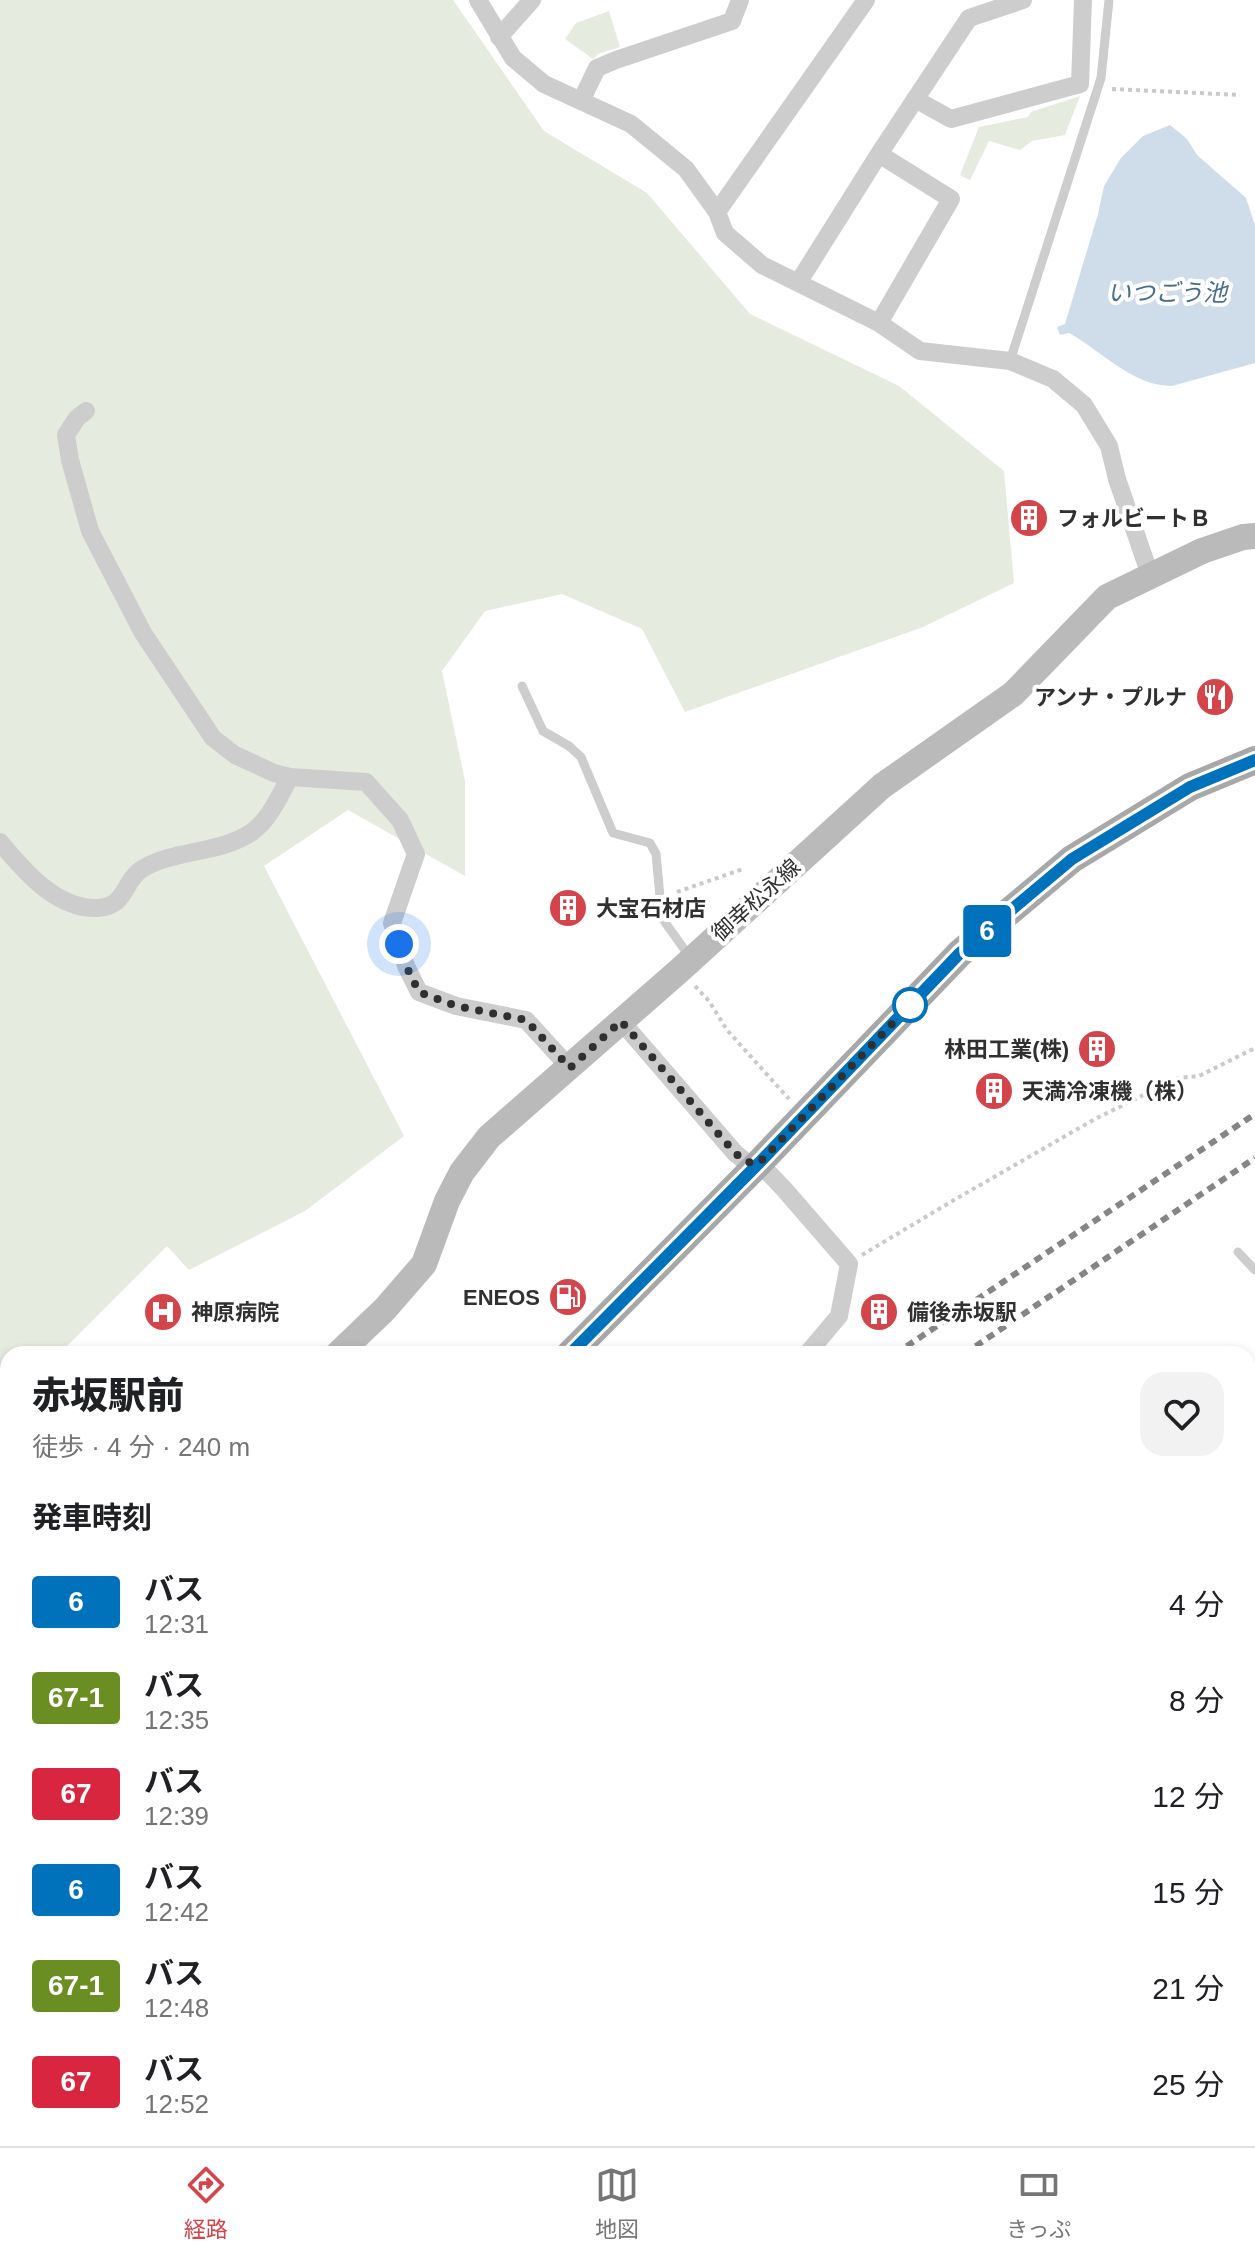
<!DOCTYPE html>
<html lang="ja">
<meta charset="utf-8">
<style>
body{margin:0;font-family:Helvetica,"Noto Sans JP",sans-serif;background:#f2f2f2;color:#202124;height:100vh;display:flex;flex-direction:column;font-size:30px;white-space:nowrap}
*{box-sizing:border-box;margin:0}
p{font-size:26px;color:#757577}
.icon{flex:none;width:44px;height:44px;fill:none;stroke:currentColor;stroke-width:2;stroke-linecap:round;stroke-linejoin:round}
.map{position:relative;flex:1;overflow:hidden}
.panel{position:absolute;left:0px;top:1346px;width:1256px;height:800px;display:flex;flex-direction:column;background:#fff;border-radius:24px 24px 0 0;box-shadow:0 4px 12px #0003}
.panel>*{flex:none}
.badge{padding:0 16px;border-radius:6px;font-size:28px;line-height:52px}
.you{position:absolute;width:40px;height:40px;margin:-20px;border:6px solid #fff;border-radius:50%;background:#1a73e8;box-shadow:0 0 0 12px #1a73e833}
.map>.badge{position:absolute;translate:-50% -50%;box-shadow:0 0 0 4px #fff}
h2{padding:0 32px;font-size:30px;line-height:72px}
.round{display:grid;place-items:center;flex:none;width:84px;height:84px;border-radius:24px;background:#f2f2f2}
.head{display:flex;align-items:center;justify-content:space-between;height:136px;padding:0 32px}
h1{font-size:38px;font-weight:800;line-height:60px}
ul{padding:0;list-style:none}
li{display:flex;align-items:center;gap:24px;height:96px;padding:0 32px}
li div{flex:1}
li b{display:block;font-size:30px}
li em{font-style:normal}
li .badge{min-width:88px;font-weight:700;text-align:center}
.tabs{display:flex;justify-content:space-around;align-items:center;height:112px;border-top:2px solid #e0e0e0;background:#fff;font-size:22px;color:#757577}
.tabs a{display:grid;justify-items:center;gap:4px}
.tabs .selected{color:#d3454b}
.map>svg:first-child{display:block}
.green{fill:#e5ebdf}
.water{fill:#cedde9}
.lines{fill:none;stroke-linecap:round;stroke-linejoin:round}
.river{stroke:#cedde9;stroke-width:36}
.path{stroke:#cacaca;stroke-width:4;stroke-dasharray:4 4;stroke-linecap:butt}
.lane{stroke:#cdcdcd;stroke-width:9}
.street{stroke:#cdcdcd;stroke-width:18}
.secondary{stroke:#bababa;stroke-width:26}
.primary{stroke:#a8a8a8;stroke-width:28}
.rail{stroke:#858585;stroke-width:6;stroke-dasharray:8 6;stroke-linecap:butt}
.line-casing{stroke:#fff;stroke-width:18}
.line{stroke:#0072bc;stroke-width:12}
.walk{stroke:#303030;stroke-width:8;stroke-dasharray:0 14.4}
.stop-dot{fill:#fff;stroke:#0072bc;stroke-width:4}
.labels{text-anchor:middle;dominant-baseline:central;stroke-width:8;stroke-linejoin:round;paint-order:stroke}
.poi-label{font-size:22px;font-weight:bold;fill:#303030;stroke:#fff;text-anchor:start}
.street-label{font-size:22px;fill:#303030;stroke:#fff}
.water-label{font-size:24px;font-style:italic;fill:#466d8a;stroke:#fff}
</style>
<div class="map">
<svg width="1255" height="2146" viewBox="0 0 1255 2146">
<rect width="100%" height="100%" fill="#fff"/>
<path class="green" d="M0,0H453L544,131L647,193L750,314L899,386L1004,471L1014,583L923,627L685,712L642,629L562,594L485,611L442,671L465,781V876L348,810L264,866L404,1136L305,1211L189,1270L167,1246L59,1354H8V1405L0,1413Z
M609,11L620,47L598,54L593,59L565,39L576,23Z
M1080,96L1065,135L1032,141L1020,150L989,141L970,180L960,175L979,127L1028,117L1031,112Z"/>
<path class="water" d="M1170,125L1187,139L1197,155L1246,198L1255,225V363L1172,386C1132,386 1102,351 1069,333L1060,335L1057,327L1065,324L1098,214L1104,186L1121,158L1143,136Z"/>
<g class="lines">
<path class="river" d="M622,2138L630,2146
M236,2146L248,2138"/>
<path class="path" d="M1112,89L1240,95
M677,892L743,869
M695,986L709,1001L727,1030L789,1099
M862,1255L954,1200L1095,1119L1178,1078L1199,1076L1255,1048
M0,1876L8,1874"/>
<path class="lane" d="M1010,361L1101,78L1109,0
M522,686L543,731L569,746L581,757L613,833L650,843L656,854L662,918L689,956
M1238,1252L1255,1270
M1248,1402L1255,1408
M327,2138L331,2146"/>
<path class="street" d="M478,0L513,58L544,84L631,124L686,169L717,212L725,233L762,265L879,323L920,351L1010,361L1053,379L1084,405L1109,446L1117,479L1150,575
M499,37L532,0
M915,99L951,119L1080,84L1083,0
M581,101L597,68L616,60L732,21L740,0
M879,154L951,199L879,323
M717,212L866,0
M798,283L879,154L969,18L1023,0
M86,411L77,418L66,435L70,460L90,531L143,633L213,738L235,755L274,773L290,777L366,782L400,820L416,854L392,923L406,966L419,992L456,1006L526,1020L570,1068
M0,842C24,871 57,910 98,908C127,906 123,881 142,869C175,849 220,854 252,832C270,819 280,795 290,777
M621,1021L735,1153L746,1162L759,1163L784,1189L849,1264L839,1316L807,1354
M1248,1605L1255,1601
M0,1802L8,1814
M160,2138L164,2146
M577,2138L587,2146
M660,2138L667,2146
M201,2146L215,2138
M286,2146L302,2138"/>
<path class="secondary" d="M338,1354L385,1309L424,1264L447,1201L462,1172L489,1137L680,970L882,786L1013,694L1107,597L1202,551L1243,537L1255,536
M0,1712L8,1703"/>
<path class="primary" d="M570,1354L759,1163L960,953L1072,859L1190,787L1255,760
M0,1919L8,1913"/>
<path class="rail" d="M895,1354L1255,1114
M964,1354L1255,1158
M0,1969L8,1964
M0,2000L8,1995"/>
</g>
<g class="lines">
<defs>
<path id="line" d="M570,1354L759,1163L960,953L1072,859L1190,787L1255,760"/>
</defs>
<use href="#line" class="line-casing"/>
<use href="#line" class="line"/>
<path class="walk" d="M399,944L406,966L419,992L456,1006L526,1020L570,1068L621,1021L735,1153L746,1162L759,1163L910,1005"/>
</g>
<defs>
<symbol id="building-disc" viewBox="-11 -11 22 22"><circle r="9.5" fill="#d3454b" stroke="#fff"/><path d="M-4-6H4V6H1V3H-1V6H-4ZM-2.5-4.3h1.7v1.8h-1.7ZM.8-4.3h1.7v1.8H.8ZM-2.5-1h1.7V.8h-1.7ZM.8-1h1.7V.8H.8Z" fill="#fff"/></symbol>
<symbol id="restaurant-disc" viewBox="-11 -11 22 22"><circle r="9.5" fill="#d3454b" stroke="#fff"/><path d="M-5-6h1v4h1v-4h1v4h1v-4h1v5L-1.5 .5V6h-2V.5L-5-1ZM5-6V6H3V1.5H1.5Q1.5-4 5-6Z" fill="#fff"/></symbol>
<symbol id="fuel-disc" viewBox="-11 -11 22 22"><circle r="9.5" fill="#d3454b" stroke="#fff"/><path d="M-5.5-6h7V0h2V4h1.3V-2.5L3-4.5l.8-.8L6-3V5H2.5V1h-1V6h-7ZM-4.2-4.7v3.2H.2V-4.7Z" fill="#fff"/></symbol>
<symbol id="hospital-disc" viewBox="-11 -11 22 22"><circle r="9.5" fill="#d3454b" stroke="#fff"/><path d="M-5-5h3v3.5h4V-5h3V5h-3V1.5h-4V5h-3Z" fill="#fff"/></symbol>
</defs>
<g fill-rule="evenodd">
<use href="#building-disc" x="1007" y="496" width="44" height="44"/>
<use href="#restaurant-disc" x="1193" y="675" width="44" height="44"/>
<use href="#building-disc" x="546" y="886" width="44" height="44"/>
<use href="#building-disc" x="1075" y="1027" width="44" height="44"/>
<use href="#building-disc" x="972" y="1069" width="44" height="44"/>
<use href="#fuel-disc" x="546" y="1275" width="44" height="44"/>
<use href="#hospital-disc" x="141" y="1290" width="44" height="44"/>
<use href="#building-disc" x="857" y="1290" width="44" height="44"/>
</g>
<circle class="stop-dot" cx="910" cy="1005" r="16"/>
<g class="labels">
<g class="poi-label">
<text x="1057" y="518">フォルビートＢ</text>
<text x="1187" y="697" text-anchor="end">アンナ・プルナ</text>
<text x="596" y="908">大宝石材店</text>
<text x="1069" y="1049" text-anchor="end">林田工業(株)</text>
<text x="1022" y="1091">天満冷凍機（株）</text>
<text x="540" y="1297" text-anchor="end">ENEOS</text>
<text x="191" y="1312">神原病院</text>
<text x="907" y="1312">備後赤坂駅</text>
</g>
<g class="street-label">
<text transform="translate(756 900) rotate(-42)">御幸松永線</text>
</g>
<g class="water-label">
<text x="1167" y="292">いつごう池</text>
</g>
</g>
</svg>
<div class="you" style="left:399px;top:944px"></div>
<b class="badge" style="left:987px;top:931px;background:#0072bc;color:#fff">6</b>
<section class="panel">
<div class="head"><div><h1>赤坂駅前</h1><p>徒歩 · 4 分 · 240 m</p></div><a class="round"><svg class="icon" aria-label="heart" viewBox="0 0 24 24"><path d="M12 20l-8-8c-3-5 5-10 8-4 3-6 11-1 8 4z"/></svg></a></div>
<h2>発車時刻</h2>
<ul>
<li><span class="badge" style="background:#0072bc;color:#fff">6</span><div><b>バス</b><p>12:31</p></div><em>4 分</em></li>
<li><span class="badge" style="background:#6b8e23;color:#fff">67-1</span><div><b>バス</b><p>12:35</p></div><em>8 分</em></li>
<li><span class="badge" style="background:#d7263d;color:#fff">67</span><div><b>バス</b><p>12:39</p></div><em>12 分</em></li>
<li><span class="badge" style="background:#0072bc;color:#fff">6</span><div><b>バス</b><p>12:42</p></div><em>15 分</em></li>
<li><span class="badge" style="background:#6b8e23;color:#fff">67-1</span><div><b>バス</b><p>12:48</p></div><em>21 分</em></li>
<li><span class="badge" style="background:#d7263d;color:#fff">67</span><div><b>バス</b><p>12:52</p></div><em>25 分</em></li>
</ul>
</section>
</div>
<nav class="tabs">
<a class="selected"><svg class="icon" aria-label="directions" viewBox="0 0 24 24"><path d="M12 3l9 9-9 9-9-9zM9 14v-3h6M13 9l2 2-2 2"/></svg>経路</a>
<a><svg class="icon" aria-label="map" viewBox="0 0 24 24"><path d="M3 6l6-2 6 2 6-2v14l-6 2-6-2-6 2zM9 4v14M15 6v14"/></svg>地図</a>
<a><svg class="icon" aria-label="tickets" viewBox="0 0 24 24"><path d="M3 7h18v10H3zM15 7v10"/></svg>きっぷ</a>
</nav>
